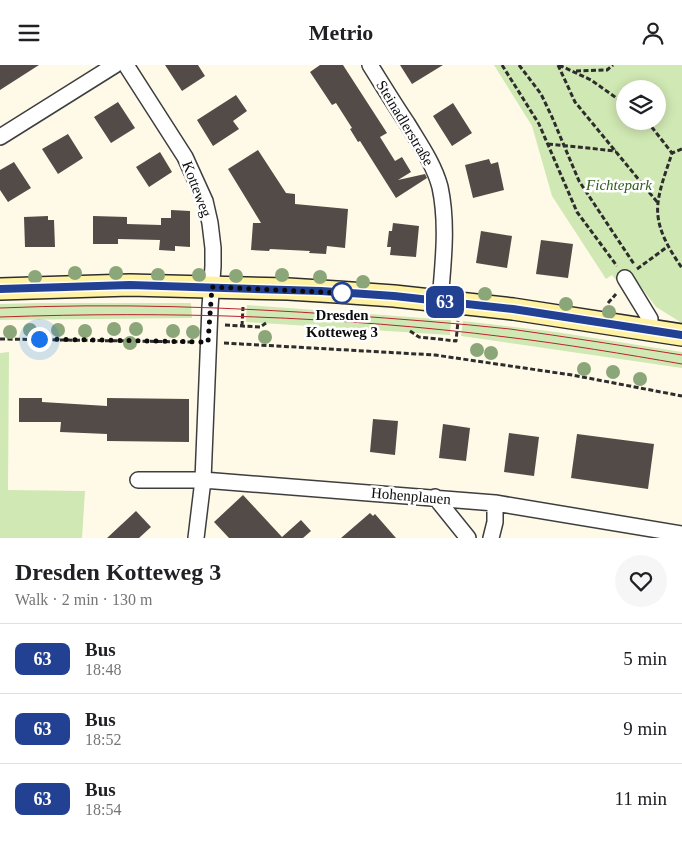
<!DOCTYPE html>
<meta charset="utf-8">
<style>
body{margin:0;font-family:"Times New Roman",serif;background:#f6f6f6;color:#202124;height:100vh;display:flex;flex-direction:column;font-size:19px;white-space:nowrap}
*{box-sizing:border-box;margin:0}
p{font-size:16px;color:#757577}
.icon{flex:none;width:28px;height:28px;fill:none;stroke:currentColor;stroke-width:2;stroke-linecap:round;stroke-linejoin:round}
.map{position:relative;height:473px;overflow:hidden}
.sheet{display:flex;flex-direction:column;background:#fff;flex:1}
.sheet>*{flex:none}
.badge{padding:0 10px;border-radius:8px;font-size:18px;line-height:32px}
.tools{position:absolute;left:616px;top:15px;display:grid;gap:10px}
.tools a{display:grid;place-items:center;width:50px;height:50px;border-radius:50%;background:#fff;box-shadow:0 2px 12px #0003;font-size:25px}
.you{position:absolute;width:25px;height:25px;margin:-12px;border:4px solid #fff;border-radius:50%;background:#1a73e8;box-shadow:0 0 0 8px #1a73e833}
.map>.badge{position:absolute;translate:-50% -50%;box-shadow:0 0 0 2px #fff}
.round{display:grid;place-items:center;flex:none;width:52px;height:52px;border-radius:26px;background:#f6f6f6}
.summary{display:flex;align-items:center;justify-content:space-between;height:85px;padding:0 15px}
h1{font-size:24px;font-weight:700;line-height:38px}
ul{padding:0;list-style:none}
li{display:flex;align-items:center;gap:15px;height:70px;padding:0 15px;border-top:1px solid #e0e0e0}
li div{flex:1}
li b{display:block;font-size:19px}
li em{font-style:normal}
li .badge{min-width:55px;font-weight:700;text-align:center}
header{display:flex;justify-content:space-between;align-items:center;height:65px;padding:0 15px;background:#fff;font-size:22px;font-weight:700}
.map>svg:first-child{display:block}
.green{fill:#d0e8b3;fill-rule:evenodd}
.building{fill:#534b47}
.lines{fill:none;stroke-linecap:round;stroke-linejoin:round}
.street-casing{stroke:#3e3e3e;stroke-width:18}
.secondary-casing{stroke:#2d2d2d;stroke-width:24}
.path{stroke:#2d2d2d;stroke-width:3;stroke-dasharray:5 2.5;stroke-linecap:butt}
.street{stroke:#fff;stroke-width:15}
.secondary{stroke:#fff2a3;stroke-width:21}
.tram{stroke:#ba232f;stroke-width:1}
.tree{fill:#8ba678}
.line-casing{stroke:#fff;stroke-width:11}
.line{stroke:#224193;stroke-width:8}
.walk{stroke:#0b0b0b;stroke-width:5;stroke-dasharray:0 9}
.stop-dot{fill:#fff;stroke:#224193;stroke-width:2.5}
.labels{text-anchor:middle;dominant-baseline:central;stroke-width:5;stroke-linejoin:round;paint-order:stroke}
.street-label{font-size:15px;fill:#0b0b0b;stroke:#fff}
.park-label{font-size:15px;font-style:italic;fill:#2c611c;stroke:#fff}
.stop-label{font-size:15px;font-weight:bold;fill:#0b0b0b;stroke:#fff}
</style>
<header><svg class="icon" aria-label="menu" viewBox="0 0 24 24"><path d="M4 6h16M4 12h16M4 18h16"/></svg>Metrio<svg class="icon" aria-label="person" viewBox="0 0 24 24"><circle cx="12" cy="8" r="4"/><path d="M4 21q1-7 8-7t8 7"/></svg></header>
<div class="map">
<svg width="682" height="473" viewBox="0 0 682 473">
<rect width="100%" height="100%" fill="#fffae8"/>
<path class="green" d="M494,0H682V258L656,242L633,211L620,220L612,210L606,214L552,131L532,61ZM625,24H658V56H625Z
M40,238H191L192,253L0,255V239Z
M247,240L451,255L450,270L246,257Z
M463,256L556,267L682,287V303L461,271Z
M9,287L8,425L85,426L82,473H0V288Z"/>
<path class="building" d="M0,0H39L0,25Z
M165,0H198L205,11L182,26Z
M320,0H343L387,68L380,72L395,96L402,92L411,107L398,115L425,109L427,113L396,133L360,76L358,77L350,64L352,63L336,38L332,40L310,7Z
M400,0H443L412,19Z
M236,30L247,46L233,56L239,64L213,81L197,55Z
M118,37L135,63L111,78L94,52Z
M453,38L472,68L452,81L433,51Z
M68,69L83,93L58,109L42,84Z
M258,85L286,128L295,129V139L348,144L345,183L327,181L326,189L309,188L310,186L270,184L269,186L251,185L253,158H261L228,104Z
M160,87L172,107L149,122L136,102Z
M489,94L491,99L498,97L504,125L473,133L465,100Z
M14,97L31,123L8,137L0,125V105Z
M171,145L190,146V182L175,181V186L159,185L160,175L118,174V179H93V151L127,152V159L161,160V153H171Z
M48,151V155H54L55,182H25L24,152Z
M393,158L419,161L416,192L390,190L391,182H387L389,166H392Z
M481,166L512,171L507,203L476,198Z
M541,175L573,179L568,213L536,209Z
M19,333H42V337L107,341V333L189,334V377L107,376V369L60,367L61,357H19Z
M373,354L398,356L395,390L370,387Z
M443,359L470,363L466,396L439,393Z
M509,368L539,372L534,411L504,407Z
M577,369L654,379L648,424L571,413Z
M243,430L282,472L301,455L311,466L303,473H229L214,457Z
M136,446L151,462L139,473H107Z
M370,448L373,451L375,449L396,473H341Z"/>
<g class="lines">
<defs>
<path id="street" d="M126,0L185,92L205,136L210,158L213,183V201L210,242L203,415L196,473
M370,0C382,19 394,39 407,58C419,78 434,99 440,122C448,159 443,199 440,236
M0,72L115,0
M625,213L650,254V265
M138,415H203L495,438L682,469
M435,432L468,473
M491,473L495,457V438"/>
<path id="secondary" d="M0,224L130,220L288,224L337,227L394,231L513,244L682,270"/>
</defs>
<use href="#street" class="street-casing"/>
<use href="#secondary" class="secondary-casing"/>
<path class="path" d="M502,0L539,59L577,147L617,201
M519,0L541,29L552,52L579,116L634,199
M558,0L575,37L658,138
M559,0L591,15L625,39
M576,6L607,5L613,0
M647,56L672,88
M548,79L616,86
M682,84L672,88C667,104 660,121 658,138C655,162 669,184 682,203
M637,204L667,182
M608,238L616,229
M225,260L260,262L266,258
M242,261L243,242
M410,266L419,272L456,276L458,256
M0,274L193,277
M224,278L435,290L572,310L682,331"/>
<use href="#street" class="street"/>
<use href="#secondary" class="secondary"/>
<path class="tram" d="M0,243C115,238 229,242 344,250C399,254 455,258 510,264C567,272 625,281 682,290
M0,252C169,246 339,251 506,272C565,279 624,289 682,299"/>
</g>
<g class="tree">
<circle cx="75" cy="208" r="7"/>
<circle cx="116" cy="208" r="7"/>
<circle cx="158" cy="210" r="7"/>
<circle cx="199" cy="210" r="7"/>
<circle cx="282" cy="210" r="7"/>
<circle cx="236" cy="211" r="7"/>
<circle cx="35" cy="212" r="7"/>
<circle cx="320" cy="212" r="7"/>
<circle cx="363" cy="217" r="7"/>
<circle cx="485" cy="229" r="7"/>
<circle cx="566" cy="239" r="7"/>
<circle cx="609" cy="247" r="7"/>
<circle cx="114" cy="264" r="7"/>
<circle cx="136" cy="264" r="7"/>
<circle cx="30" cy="265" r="7"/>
<circle cx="58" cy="265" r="7"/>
<circle cx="85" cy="266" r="7"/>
<circle cx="173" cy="266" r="7"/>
<circle cx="10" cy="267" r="7"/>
<circle cx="193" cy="267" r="7"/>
<circle cx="265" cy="272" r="7"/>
<circle cx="130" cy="278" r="7"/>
<circle cx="477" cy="285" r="7"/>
<circle cx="491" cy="288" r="7"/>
<circle cx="584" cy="304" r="7"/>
<circle cx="613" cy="307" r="7"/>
<circle cx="640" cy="314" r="7"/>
</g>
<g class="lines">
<defs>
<path id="line" d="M0,224L130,220L321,226L394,231L513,244L682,270"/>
</defs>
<use href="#line" class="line-casing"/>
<use href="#line" class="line"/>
<path class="walk" d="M39,274L208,277L212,222L342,228"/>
</g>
<circle class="stop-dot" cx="342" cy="228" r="10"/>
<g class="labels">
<g class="street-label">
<text transform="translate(405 58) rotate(59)">Steinadlerstraße</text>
<text transform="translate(197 124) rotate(69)">Kotteweg</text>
<text transform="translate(411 431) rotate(5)">Hohenplauen</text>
</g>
<g class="park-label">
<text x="619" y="120">Fichtepark</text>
</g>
<g class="stop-label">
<text x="342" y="250">Dresden<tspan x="342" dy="17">Kotteweg 3</tspan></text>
</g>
</g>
</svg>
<div class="tools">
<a><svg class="icon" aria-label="layers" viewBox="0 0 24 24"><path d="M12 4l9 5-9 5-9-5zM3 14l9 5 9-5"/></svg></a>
</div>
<div class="you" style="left:39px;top:274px"></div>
<b class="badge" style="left:445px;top:237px;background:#224193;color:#fff">63</b>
</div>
<section class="sheet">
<div class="summary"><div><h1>Dresden Kotteweg 3</h1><p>Walk · 2 min · 130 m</p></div><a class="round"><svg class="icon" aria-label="heart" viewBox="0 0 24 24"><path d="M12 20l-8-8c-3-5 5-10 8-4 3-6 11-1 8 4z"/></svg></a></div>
<ul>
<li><span class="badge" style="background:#224193;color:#fff">63</span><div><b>Bus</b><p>18:48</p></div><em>5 min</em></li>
<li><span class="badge" style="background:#224193;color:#fff">63</span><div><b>Bus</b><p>18:52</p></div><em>9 min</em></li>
<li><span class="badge" style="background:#224193;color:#fff">63</span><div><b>Bus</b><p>18:54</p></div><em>11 min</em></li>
</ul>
</section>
